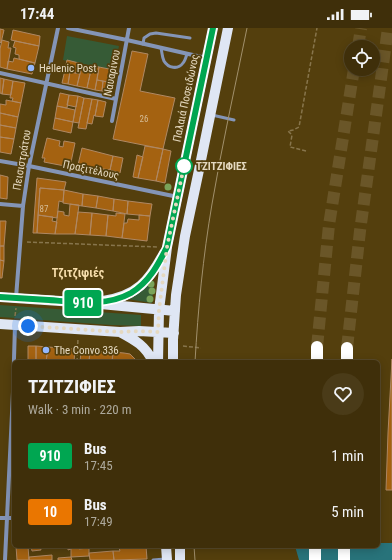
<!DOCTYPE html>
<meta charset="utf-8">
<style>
body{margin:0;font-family:"Roboto Condensed",sans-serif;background:#4a3b18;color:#f1f3f6;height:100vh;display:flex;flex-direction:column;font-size:15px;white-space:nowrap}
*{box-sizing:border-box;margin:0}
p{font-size:13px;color:#ada99c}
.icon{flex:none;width:22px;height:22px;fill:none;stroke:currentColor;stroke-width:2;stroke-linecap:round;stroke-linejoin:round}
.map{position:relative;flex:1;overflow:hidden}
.panel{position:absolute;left:12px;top:332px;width:368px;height:188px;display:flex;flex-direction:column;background:#3f2f0a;border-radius:6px;box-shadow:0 2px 10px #0003,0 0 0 1px #584a2b}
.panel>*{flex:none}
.badge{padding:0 8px;border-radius:3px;font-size:14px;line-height:26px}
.fabs{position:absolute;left:344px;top:12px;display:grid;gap:8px}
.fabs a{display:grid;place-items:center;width:36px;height:36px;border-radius:50%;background:#3f2f0a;box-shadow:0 2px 10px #0003,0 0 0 1px #584a2b;font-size:20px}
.you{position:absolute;width:20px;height:20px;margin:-10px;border:3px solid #fff;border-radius:50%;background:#1a73e8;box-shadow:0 0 0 6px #1a73e833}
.map>.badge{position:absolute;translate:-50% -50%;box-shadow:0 0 0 2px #fff}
.round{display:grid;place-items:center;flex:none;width:42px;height:42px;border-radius:21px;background:#4a3b18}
.overview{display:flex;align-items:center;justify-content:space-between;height:68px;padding:0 16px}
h1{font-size:19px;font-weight:700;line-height:30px}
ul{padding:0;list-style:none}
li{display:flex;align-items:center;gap:12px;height:56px;padding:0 16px}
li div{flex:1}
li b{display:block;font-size:15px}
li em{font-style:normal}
li .badge{min-width:44px;font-weight:700;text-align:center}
.status{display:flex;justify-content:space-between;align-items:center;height:28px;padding:0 20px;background:#3f2f0a;direction:ltr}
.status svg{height:11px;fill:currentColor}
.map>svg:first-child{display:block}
.green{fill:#365b36}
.water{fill:#28737a}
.building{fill:#a46211;stroke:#af8863}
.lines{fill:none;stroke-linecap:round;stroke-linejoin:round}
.highway-tunnel{stroke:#6a5628;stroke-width:12;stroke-dasharray:12 6;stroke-linecap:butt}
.path{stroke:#87754c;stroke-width:1.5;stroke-dasharray:4 2;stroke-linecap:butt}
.lane{stroke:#8495b7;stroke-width:3}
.street{stroke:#8495b7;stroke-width:4}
.primary{stroke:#dfe6f4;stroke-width:10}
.highway{stroke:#fff;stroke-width:12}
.tram{stroke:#a1906c;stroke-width:1}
.tree{fill:#7aa359}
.line-casing{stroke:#fff;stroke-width:9}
.line{stroke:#00a651;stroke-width:6}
.walk{stroke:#e5d9c0;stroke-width:4;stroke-dasharray:0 7.2}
.poi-dot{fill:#94b7fd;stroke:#543f0d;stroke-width:1.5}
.stop-dot{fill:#fff;stroke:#00a651;stroke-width:2}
.labels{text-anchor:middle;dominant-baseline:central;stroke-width:3.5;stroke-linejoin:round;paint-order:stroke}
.number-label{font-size:9px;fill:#d5bb94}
.poi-label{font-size:11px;fill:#e5d9c0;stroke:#543f0d;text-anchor:start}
.street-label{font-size:11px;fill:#e5d9c0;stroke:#543f0d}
.stop-label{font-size:11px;font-weight:bold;fill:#e5d9c0;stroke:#543f0d;text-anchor:start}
.neighbourhood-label{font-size:12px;font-weight:bold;fill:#f7deac;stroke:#543f0d}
</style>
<div class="status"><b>17:44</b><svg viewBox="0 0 49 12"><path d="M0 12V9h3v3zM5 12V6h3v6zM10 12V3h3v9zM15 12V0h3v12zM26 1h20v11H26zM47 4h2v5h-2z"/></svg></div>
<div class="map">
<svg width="392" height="532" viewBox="0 0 392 532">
<rect width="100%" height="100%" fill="#543f0d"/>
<path class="green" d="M67,8L119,18L114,42L63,32Z
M154,253L152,275L127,271L151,254Z
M0,277L141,287V298L111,297L0,289Z"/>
<path class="water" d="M378,515H392V532H299L295,518H378Z"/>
<path class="building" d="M0,1L4,2L1,15L0,14Z
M13,2L40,8L39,18L11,12Z
M2,12L9,14L8,20H11L7,41L0,39V21Z
M15,13L39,18L35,35L19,31V27L15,26L16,20L13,19Z
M132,23L148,26L140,63L175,70L163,121L113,111Z
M14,30L35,35L32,46L7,41L8,33L13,34Z
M67,32L79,35L78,39L81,40L80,46L65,42Z
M92,37L99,39L95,62L87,60Z
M99,39L114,42L112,55L97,52Z
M81,40L91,42L87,60L77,58Z
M65,42L70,44L68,56L62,55Z
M70,44L80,46L77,58L68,56Z
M0,50L4,51L2,66L0,65Z
M4,51L13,53L11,67L2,66Z
M97,52L103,53L102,63L95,62Z
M13,53L25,55L21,75L12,73L13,70H10Z
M103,53L108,54L107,56L111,57L110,65L102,63Z
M60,65L69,67L67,80L57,78Z
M69,67L78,68L76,79L67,77Z
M78,68L84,70L79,95L73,94Z
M84,70L92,71L86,101L78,100Z
M92,71L98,72L95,88L94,87L92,96L87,95Z
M6,72L21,75L18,89L0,85V76L6,77Z
M98,72L106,74L103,89L95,88Z
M57,78L75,82L73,94L55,90Z
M0,85L18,89L16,100L0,97Z
M55,90L73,94L71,105L53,101Z
M0,97L16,100L14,111L0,109Z
M0,109L14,111L11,126L0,124Z
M47,110L60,113L59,118L63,119L64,113L75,115L70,139L44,134L45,130H42Z
M145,118L163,121L156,153L138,150Z
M82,120L113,128L110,142L103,141L102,145L93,143L94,141L90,140L89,143L80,141L81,138L78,137Z
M163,121L171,123L165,155L156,153Z
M137,127L143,129L138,150L133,149Z
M113,128L123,130L120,145L110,142Z
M0,147L8,149L7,171L0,170Z
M37,150L66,154L64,162L40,160L37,205H33Z
M40,160L64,162L63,174L59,173L57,190L38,187Z
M64,162L83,166L82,178L63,175Z
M83,166L98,168L96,180L82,178Z
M98,168L114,171L113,183L96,180Z
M114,171L128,173L127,186L113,183Z
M128,173L152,176L150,188L127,186Z
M70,176L79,177L75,206H55L58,183L64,184V187L69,188Z
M78,184L92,185L90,207L75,206Z
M92,185L108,187L106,208L90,207Z
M116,185L125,186L122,210L106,208L108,187L116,188Z
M38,187L53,189L52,193L57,194L55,206L37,205Z
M139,187L150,188L147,213L122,210L124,195H127L128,191L139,192Z
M0,193H6L4,218H0Z
M0,218H4V233L0,232Z
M0,232L4,233L2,250H0Z
M28,318H36V334H28Z
M36,318L48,319L46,334H36Z
M48,319L75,321L74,334H46Z
M81,323H90L89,334H80Z
M90,323L113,324L112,334H89Z
M113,324L124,325L130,326L135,331L137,334H112Z
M392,331V462H386L388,405Z
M16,518H28L29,532H17Z
M31,518H40L41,522L32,523Z
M68,518H79V521L89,520V528L71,529V521L68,522Z
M146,518L147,531L114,532L113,523H120L119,520Z
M113,523L114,532H90L89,525Z
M52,527V532H29V529Z
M71,529L72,532H58V530Z"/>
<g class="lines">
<path class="highway-tunnel" d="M358,19L361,0
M317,319L329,197L354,41
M347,320L360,203L388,0"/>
<path class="path" d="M306,123L290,119L292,107L288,103L293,102L299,99L317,0
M27,214L157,219
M15,288L16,280
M183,318L201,320
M77,334L78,310"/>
<path class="lane" d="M143,16L144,10L150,6L156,5L190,10
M161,20C162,24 162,29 164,33C168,40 178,42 183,35C185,33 186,29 187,26
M212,87L234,92
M153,532L165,531"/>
<path class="street" d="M68,0L127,12L206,30
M0,45L116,71
M112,93L129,0
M0,133L29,138L178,169
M0,176L23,178
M16,270L23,178L29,138L58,0
M0,490H14
M5,532L13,364L15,297"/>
<path class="primary" d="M0,269L90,275L175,283
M103,273C137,268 149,253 164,225
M0,296L120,304L139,303L174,305
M120,304C135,312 146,318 153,334
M158,334L159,282L167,219L213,0
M173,334V312L176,267L185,208L199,142L228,0
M166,518L167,532
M180,518V532"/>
<path class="highway" d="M317,334V319
M347,334V320
M315,518V532
M344,518V532"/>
<path class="tram" d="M195,334C198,281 203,229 212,176C222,117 235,59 247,0
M194,518L195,532"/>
</g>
<g class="tree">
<circle cx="168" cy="159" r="3.5"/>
<circle cx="151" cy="256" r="3.5"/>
<circle cx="152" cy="263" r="3.5"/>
<circle cx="150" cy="271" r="3.5"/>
</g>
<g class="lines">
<defs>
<path id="line" d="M0,269C16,270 33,271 49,272C76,274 106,279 131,265C149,254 158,237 167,219L213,0"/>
</defs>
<use href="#line" class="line-casing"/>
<use href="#line" class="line"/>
<path class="walk" d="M28,298L120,304L139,303L158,304L159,282L167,219L184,138"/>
</g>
<g class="poi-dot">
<circle cx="31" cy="40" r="4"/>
<circle cx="46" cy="322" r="4"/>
</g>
<circle class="stop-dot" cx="184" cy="138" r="8"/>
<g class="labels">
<g class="number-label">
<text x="144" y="91">26</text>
<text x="44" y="181">87</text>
</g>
<g class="poi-label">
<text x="39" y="40">Hellenic Post</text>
<text x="54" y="322">The Convo 336</text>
</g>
<g class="street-label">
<text transform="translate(112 45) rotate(-79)">Ναυαρίνου</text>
<text transform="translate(186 70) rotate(-78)">Παλαιά Ποσειδώνος</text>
<text transform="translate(22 132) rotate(-80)">Πεισιστράτου</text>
<text transform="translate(91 142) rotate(12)">Πραξιτέλους</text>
</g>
<g class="stop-label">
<text x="196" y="138">ΤΖΙΤΖΙΦΙΕΣ</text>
</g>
<g class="neighbourhood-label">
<text x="78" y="245">Τζιτζιφιές</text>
</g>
</g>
</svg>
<div class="fabs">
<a><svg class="icon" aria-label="locate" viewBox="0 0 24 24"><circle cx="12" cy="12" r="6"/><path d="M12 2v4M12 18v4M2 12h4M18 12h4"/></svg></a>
</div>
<div class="you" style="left:28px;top:298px"></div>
<b class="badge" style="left:83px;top:275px;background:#00a651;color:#fff">910</b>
<section class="panel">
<div class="overview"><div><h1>ΤΖΙΤΖΙΦΙΕΣ</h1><p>Walk · 3 min · 220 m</p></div><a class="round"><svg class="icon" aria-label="heart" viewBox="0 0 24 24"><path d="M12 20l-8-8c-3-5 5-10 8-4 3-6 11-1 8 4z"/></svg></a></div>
<ul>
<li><span class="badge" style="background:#00a651;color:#fff">910</span><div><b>Bus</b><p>17:45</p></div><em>1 min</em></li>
<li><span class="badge" style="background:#ea7600;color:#fff">10</span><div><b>Bus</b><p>17:49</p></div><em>5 min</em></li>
</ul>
</section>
</div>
